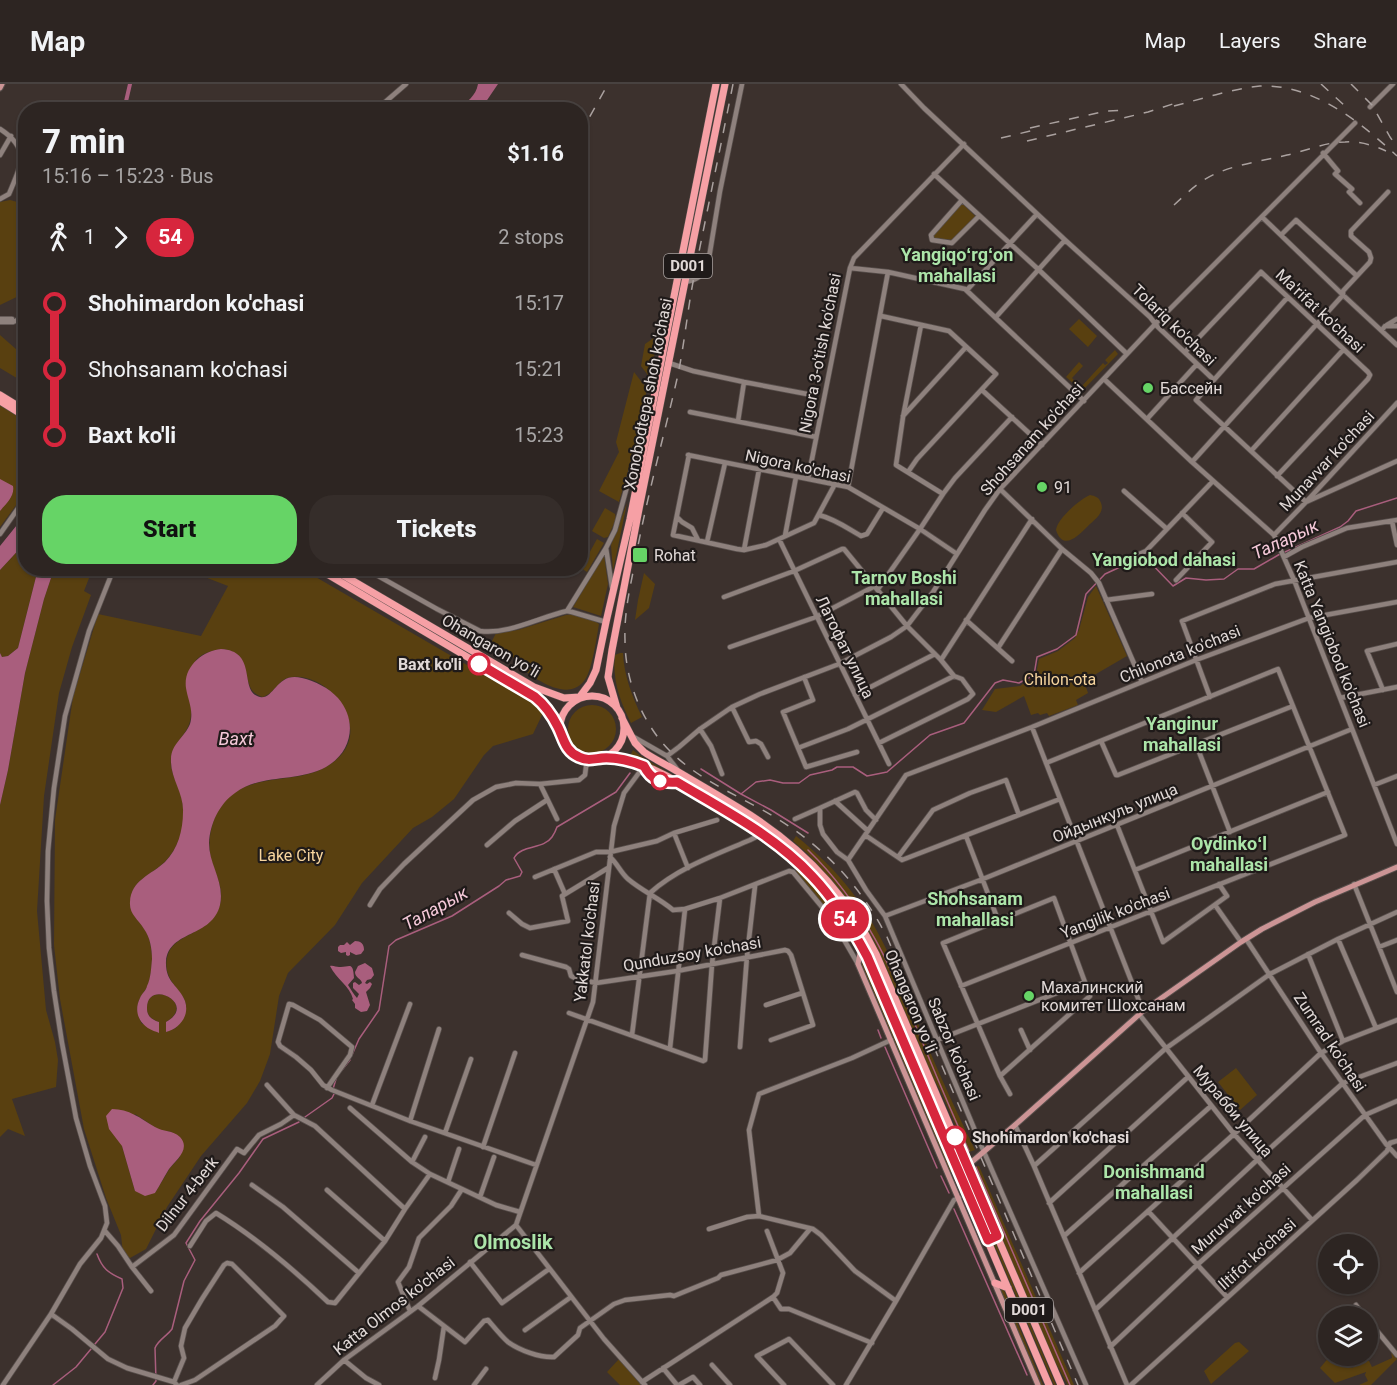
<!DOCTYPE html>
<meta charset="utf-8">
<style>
body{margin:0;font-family:Roboto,sans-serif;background:#352d2a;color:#f1f3f6;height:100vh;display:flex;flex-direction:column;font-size:22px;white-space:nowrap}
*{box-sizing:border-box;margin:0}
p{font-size:20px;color:#a7a5a5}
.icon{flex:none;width:33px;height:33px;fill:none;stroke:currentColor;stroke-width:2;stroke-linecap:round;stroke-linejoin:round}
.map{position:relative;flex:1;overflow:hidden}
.details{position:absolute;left:18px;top:18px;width:570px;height:474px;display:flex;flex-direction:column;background:#2d2522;border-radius:24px;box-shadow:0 2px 4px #0004,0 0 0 2px #484240}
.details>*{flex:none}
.badge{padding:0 12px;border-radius:20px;font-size:21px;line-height:39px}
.buttons{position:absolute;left:1318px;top:1150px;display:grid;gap:12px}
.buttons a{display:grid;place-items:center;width:60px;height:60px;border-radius:50%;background:#2d2522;box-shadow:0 2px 4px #0004,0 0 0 2px #484240;font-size:30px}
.map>.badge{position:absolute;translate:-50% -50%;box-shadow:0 0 0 3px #fff}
.legs{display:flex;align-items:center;gap:9px;height:66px;padding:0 24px;font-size:20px}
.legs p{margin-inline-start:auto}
.head{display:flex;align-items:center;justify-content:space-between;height:102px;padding:0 24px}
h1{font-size:33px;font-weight:800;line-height:45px}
.primary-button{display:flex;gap:12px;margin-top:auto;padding:12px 24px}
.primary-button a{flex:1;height:69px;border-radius:24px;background:#66d466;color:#111;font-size:24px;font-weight:800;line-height:69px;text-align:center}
.primary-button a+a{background:#352d2a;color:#f1f3f6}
ul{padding:0 24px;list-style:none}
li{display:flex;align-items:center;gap:21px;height:66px;font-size:22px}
li i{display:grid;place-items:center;width:9px;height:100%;margin:0 8px;background:currentColor}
li i::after{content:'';width:15px;height:15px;margin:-8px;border:4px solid;border-radius:50%;background:#2d2522}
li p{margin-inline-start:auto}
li:first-child i{background:linear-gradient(#0000 50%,currentColor 0)}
li:last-child i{background:linear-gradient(currentColor 50%,#0000 0)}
header{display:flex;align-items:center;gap:36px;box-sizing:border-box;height:84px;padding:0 30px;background:#2d2522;border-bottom:2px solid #484240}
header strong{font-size:28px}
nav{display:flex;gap:33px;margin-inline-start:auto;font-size:21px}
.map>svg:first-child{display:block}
.green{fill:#594010;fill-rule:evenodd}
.water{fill:#a95e7d}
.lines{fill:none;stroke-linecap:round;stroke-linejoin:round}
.stream{stroke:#a95e7d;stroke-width:1.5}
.canal{stroke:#a95e7d;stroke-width:4}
.minor-casing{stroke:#584f4c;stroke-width:6}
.major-casing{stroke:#584f4c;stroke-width:7}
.highway-casing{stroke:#584f4c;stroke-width:8}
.minor{stroke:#8e817d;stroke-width:4.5}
.major{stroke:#cc9495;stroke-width:5}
.highway{stroke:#f6a0a5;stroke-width:7}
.rail{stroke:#aaa19f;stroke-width:1.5;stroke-dasharray:10 10;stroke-linecap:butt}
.line-1-casing{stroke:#fff;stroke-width:14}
.line-1{stroke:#d7263d;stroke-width:9}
.poi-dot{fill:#66d466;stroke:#1f1a19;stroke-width:2}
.stop-1-dot{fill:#fff;stroke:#d7263d;stroke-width:3}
.labels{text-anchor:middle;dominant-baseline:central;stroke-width:4.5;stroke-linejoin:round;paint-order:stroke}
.shield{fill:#1f1a19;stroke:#a7a09e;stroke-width:1.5}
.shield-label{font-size:15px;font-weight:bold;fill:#e1d9d7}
.street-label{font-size:16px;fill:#e1d9d7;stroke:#1f1a19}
.poi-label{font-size:16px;fill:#e1d9d7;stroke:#1f1a19;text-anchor:start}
.stop-label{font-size:16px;font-weight:bold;fill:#e1d9d7;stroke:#1f1a19;text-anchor:end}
.park-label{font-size:16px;fill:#f7d59e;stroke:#1f1a19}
.neighbourhood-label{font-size:18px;font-weight:bold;fill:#ace5a9;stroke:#1f1a19}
.water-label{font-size:18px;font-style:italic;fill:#f5c9d9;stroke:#1f1a19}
.quarter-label{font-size:20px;font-weight:bold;fill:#ace5a9;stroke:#1f1a19}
</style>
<header>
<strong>Map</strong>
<nav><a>Map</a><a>Layers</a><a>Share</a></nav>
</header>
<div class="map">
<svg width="1397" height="1301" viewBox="0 0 1397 1301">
<rect width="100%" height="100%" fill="#3c312d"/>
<path class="green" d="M10,116L25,120V209L0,221V118Z
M962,119L976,133L953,156L935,154L932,152Z
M1079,235L1097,252L1088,263L1069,245Z
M0,251L25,273V299L0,284Z
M658,251L650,294L641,282L645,260Z
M1115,266L1118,270L1082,307L1066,293L1079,278L1083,282L1072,294L1081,303L1103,279L1105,281L1108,279L1105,276Z
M634,288L647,305L635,363L619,418L599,407L619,368L616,358Z
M0,321L26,335L25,409L0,443Z
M1090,411C1095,412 1099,413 1101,419C1105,429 1094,436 1088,442C1079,451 1063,468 1056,446C1057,435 1080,415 1090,411Z
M627,419L613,487L611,461Z
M605,424L615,430L616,435L608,453L604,454L592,447Z
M597,455L604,459L587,488L581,484Z
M25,459L26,484L38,485L18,564L8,572L2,573L0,569V486Z
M604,471L608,500L601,532L573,523Z
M54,485H103L100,491L91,489L84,507L91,511L72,563L59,609L44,712L37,827L46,926L55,958L58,976L56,1003L12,1015L25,1052L8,1045L0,1053V721L8,686L25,589L44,515Z
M184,485H302L536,621L543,629L533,650L493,662L484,671L454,715L432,733L413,744L362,799L335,841L288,889L279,912L270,970L260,997L247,1019L201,1072L167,1123L146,1165L130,1174L123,1169L121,1151L106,1114L84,1045L60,915L54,861L55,736L73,613L98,530L201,552L228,502ZM221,565C259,568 236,606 263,613C267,611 271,609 274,605C281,599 282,594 292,593C329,589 369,640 341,671C306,710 244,678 217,729C210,743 207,762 212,778C217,794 226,809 218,826C206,852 172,849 167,874C162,899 188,909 186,924C185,930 179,938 176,944L166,948V938C198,919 146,894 147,925C147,932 153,936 159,938L142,940C137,931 135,920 142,911C144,907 145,907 147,903C151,894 152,881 152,872C151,863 150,854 145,846C138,834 128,829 131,814C133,797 148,792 160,782C173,772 181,755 183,739C184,728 183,717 180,707C177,699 172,691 171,681C169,660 186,654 190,637C194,622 186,590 194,579C200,569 211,567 221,565ZM135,1030L159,1046L172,1048L180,1073L170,1084L155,1109L135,1107L122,1062Z
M644,489L655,500L649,524L635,536L638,516Z
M1096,502L1127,572L1084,597L1088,609L1076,616L1078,621L1049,632L1047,629L1040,631L1038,629L1031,631L1024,612L996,628L982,626L995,605L1020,602L1036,591L1039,575L1058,567L1075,554L1079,546L1088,513Z
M573,530L592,535L599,540C597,552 592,585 586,594C570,620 537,596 521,584L522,578L499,566L495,567L489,563L496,549L518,546L566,531Z
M620,569H623C624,592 632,612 642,633L631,639C620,617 612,596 615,571Z
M568 645a24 24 0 1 1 48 0a24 24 0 1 1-48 0Z
M633,666L642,673L764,745L796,770L814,788L836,814L866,860L927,999L925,1000L870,871L858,849L835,816L742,733L652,681L641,675L630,672Z
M796,752C816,768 835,786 851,807C884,849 904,905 924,954C940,992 957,1029 975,1066L969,1068L967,1067L941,1008L931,990L875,859L861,835L834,799L808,770L793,757Z
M798,785L820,809L834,827L831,830L795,788Z
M863,875L919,1005V1010L929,1029L955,1088H950L861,879Z
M1236,984L1257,1011L1240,1026L1218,998Z
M979,1082L1074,1301H1068L1050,1269L1003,1158L1001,1146L974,1085V1083Z
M995,1157L1056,1301H1054L993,1158Z
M1000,1205L1004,1206L1043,1301H1041Z
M1239,1258L1249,1267L1211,1300L1204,1287L1235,1259Z
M1391,1267L1397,1275L1371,1301H1359L1368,1297L1365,1291L1366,1288L1335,1299L1320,1284L1330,1272H1342L1352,1284L1362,1276L1369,1277L1372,1283L1392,1274Z
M619,1275L641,1301H620L607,1288Z"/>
<path class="water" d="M478,0H498L481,25H457C467,18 476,12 478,0Z
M0,395L13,402C15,412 6,420 0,427Z
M25,431V459L0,486V462Z
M38,485H54L44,515L25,589L8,686L0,721V569L2,573L8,572L18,564Z
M221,565C259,567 238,608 260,613C274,616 277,587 302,594C315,597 329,604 338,614C358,637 352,668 326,683C296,699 262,689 235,709C219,720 210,740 209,759C209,781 225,798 220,821C212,854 169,846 166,877C165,899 179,901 185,917C190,932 179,945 166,948V938C199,920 146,893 147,925C147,932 152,936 159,938V949L157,948C142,944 132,930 140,914C142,909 146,907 147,902C151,894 151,884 152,875C152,865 150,853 144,845C138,835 129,830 130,818C131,796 151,791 165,778C178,765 183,746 183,728C184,709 170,694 171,675C171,660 185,653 190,640C194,626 188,617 186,604C183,583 202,567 221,565Z
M355,857C361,857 364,860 364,866L361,870L356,871L350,868V871L348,872L346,871V868L341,869L338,867V863L340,861H344L347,858L350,861Z
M365,879L372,884L374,891L371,895L367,896L365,899L367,900L370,898L372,900L370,904L366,908L370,921L367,927L361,928L355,924V920L352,916L353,915C350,902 336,895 330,882C333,881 336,883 339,883C349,884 353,876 354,894L348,901C351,905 353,910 357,914L359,910L353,904V899L355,898L359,901L362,899C361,894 355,894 355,888L358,882Z
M112,1025C129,1025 140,1034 155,1043C163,1048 173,1046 180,1053C191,1065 176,1076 169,1085C164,1093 160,1101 155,1109L145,1112L135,1107L122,1062L109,1045L106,1032Z"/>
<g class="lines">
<path class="stream" d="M1285,468L1340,443L1348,437L1356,427L1397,414
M701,685L741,710L756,698L770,696L783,699H799L810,691L832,686L837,683H853L867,692L887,688L930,651L964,639L995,599L1003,596L1019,599L1034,591L1037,573L1057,565L1076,551L1086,510L1105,490L1144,472L1173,502L1186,494L1206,496L1224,495L1238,485H1254L1280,470
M741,710L771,726L808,749
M808,766C865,821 892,885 922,957C937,994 953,1031 969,1067
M878,946L881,954
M885,963L937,1084
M352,971L359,955L379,926L389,862L396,856L452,832L499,802L506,796L520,792L522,788L514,774C522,760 543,766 552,753C554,750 556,746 557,743L616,708L630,689
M342,986L350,976
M333,1005L336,995
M305,1033L332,1014L334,1010
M976,1083L1070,1301
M941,1092L949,1109
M954,1125L1027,1291
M95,1260L105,1248L123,1204L122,1195C108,1189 102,1184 97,1170
M53,1301L76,1283L91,1265
M153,1301L156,1297L155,1264C158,1256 167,1252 172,1245L184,1197L195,1176L186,1159L200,1137L239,1089L263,1055L299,1038"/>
<path class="canal" d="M124,26L130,0"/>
<defs>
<path id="minor" d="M901,0L924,24L1065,156L1150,233L1157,242L1214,296
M1370,23L1393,0
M376,26L406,0
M0,45C31,65 21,81 9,110L0,115
M1323,69L1338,87L1335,90L1352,105L1349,108L1360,119
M0,71L11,52
M934,90L1039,186L1127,270
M962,116L931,151L932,156L952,159L979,132
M1262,133L1343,211L1397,261
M1281,151L1296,136L1357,192
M850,184L888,188L965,205L1084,317
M684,198C696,197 704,191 708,180L720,107L742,0
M967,206L1037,130
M1287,214L1196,316L1306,418L1397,377
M881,232L949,247L996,290L917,375L908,388
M996,233L1065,156
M0,235H12
M0,238H13L26,232
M921,241L903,333L896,381L943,410
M1387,241L1397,235
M1382,246L1385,242H1397
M1185,268L1261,188L1368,288L1370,291L1368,295L1277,392
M669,279L693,287L744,298L807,310
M1104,295L1192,378L1274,451L1294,496L1397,760
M982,306L1042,361
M690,328L816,353
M903,332L966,263
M1147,335L1197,280
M738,337L744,298
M1251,367L1343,266
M688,371L848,403L920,445L957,470
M689,371L673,451L737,465L744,466L766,461L814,439L835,400
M1192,378L1343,211V207L1370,178L1371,174L1369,168L1351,152V147L1388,108
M808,395L850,184L854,174L964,60
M848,403L888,188
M1000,405L1062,465L1091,489L1099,499L1142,598
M1124,407L1167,445
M819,431C835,435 847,444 861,452L867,450L883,424
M677,433L682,438L692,444L698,456
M1392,437L1397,461
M0,450L26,413
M1274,451L1306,418L1397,319
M785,452L796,393
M779,455L889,680
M707,458L725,379
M606,464L612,503
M744,466L759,386
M1284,473L1302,463L1347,444L1397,436
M1117,480L1146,467L1213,397
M364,484L437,525L480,547C508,551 540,533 567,527L606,464L615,446L633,381L642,365
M1176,496L1212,458L1182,429
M878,505L920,445L943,410L955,394L1012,333
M724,513L794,487L842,465H844L907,542L941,576L954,592L962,595L973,610L968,615L954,622L879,659
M1106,516L1152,510
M567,527L572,528L606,538
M966,536L1012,577
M730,563L816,533L875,502
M998,564L1062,465
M941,576L1032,435
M804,593L813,616L783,628L806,683L857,668
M1383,606L1367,567L1397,560
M855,611L935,570
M1210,613L1182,537L1275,500L1397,478
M1340,614L1397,603
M732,623L749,658L756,657L761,660L768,673
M1032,643L1143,927
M700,645L711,662L722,690
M632,652L667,672L677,685
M1101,657L1116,691H1118L1293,622
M1196,660L1230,748
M798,664L848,645L954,592
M667,672L679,663L700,645L732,623L760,610L839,580L891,553L907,542L933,508L985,426L1000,405L1159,236L1355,39
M540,700L557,735
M1374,701L1397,692
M835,717L868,747
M795,735L820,724
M876,736L866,726L857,709L855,708L820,724V741L823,750L837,768L848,776L866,806L885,832L984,1068L1086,1301
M1117,741L1163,858L1227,812L1219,800
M674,749L688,784
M865,751L902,776L1060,715
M966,752L998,836
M487,761L515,737L547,716
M610,773C617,779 621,789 628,795C642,807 659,814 673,826L685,825L720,814L789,787L793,788L832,835L858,880
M898,773L933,726L970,709L1006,696L1019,731
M848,776L906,691L1032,643L1196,576L1309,534L1397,518
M554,785L565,810
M1135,786L1328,708
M535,793L596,768H610L657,757L674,749L717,736
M1354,800L1397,908
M370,821L380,805L404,780L473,716L496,703L516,699L540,700L579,696L585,691L587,675
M1215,821L1241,858
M509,829L522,840L530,844L568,837L562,812L608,784
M885,832L983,795L1352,645
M1246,855L1321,969L1386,1060L1397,1072
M1338,855L1376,944
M1379,863L1397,856
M1308,870L1343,957
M522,871L566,883L569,885L571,892L575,894L596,899L677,887L785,866L788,867L791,871L813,941L771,956
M961,902L1345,751L1278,585L1046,679
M766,921L802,909
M569,929L703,977L705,976L712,880L720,814
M1139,930L1234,1050L1312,1136
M1021,946L1030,966
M632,951L650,809C678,784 715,771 750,756L756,753L759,747
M937,956L1085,898
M740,963L747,872L755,802
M670,964L685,825
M1000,992L1090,912L1054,814L943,859L1000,992L1010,1010
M267,1001L294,1031L315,1042L405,1125
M327,1004L350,971L352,963L320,936L293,921L289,920L278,958L280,962L296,973L311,986L323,1001L332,1006L410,1037L536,1081
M372,1021L410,920
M350,1024L412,1078L430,1090L496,1121L520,1128
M410,1037L439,945
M1015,1041L1034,1082L1127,1301
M445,1049L471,975
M483,1063L515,969
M412,1078L425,1053
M1034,1082L1165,965L1270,890L1338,855L1397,828
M448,1098L459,1065
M252,1101L283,1123L359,1189
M327,1106L385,1157
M480,1113L494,1073
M1049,1119L1188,993
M1148,1127L1227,1213
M759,1132L749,1046L759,1010L852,974L891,956
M516,1141L593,918L614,742L624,709L644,682
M516,1141L604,1255L645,1301
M709,1145L747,1133L759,1132L813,1145L821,1151L855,1187L896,1217
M105,1147L118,1162L132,1183L174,1151L237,1065L244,1069L259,1051L281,1040L294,1031
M1064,1152L1211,1022
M190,1162L206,1137L216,1129C257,1154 293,1185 328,1218L335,1219L385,1157L405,1125L430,1090
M470,1178L502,1219L549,1185
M132,1183L151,1207
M1079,1189L1234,1050L1321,969L1343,957L1397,936
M773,1213L781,1225H789L872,1259
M1356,1221L1365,1233
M418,1222L465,1258L484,1237L488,1236C494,1243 501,1252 508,1258C519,1266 540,1274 554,1273L578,1251L580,1244L614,1220L625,1216L670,1211L674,1212L718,1194L721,1191L777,1176L790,1169L810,1145
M1095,1226L1257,1076L1343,999L1397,979
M410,1227L398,1198L409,1183L419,1154L451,1122L462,1105
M51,1230L72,1245L108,1275L127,1284L174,1298L177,1301
M1368,1236L1397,1271
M525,1246L571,1213
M1110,1263L1197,1181L1365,1031L1397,1017
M344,1276L366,1294L379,1301
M712,1281L730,1301
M663,1284L677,1301
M435,1294L439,1276L444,1242
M174,1298L184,1274L181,1262L185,1244L202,1215L224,1181L227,1179L232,1180L284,1232L275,1242L195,1296L181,1301
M642,1298L773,1213L777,1209L783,1189L767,1147
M3,1301L51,1230L80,1180L101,1154L107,1139L105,1122L90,1082L76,1034L62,959L54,907L49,864L47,817L48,767L54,704L65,632L89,547L114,484
M317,1301L344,1276L418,1222L516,1141
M474,1301L486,1285
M679,1301L693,1293L700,1301
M784,1301L757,1272L789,1255L833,1301
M846,1301L896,1217L954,1116L959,1114
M1131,1301L1357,1096L1387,1067L1390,1059L1397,1057"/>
<path id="major" d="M0,4L2,0
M861,864L858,880L1038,1301
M967,1082L1015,1041L1143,927L1241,858L1262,845L1315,818L1397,783"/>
<path id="highway" d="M0,311L26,327
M0,317L26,333
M317,484L535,613L546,624L559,646
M331,484L534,603L564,614L580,613
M560 644a32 32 0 1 1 64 0a32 32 0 1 1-64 0Z
M578,615L590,599L596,586L606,538L630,435L716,0
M617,624L608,593L612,566L640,420L725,0
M622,634L635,659L644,668C654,675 665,680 675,686C697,699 718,711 739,724C797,759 846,808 876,870L1061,1301
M602,674C612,675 623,675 633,678C658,685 681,700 703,713C725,726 748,739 769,755C814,788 848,832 871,882L1049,1301
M995,1199L1008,1204"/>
</defs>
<use href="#minor" class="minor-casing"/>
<use href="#major" class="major-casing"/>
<use href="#highway" class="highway-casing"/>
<use href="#minor" class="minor"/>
<use href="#major" class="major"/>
<use href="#highway" class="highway"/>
<path class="rail" d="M733,0C720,66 706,132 693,198C687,230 684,263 677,295C663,356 646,416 635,478C630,504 624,529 625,556C625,592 638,628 660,656C686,688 722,704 757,723C815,754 857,795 887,853L1078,1301
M1321,0L1345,22
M1351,0L1372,21L1390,53L1397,63
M1174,22C1202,15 1231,5 1260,2C1314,0 1360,38 1397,72
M1030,44L1106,27L1127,26
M580,50L608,0
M1001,54L1039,45
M1027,57L1148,28L1182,17
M1174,121C1186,110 1199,97 1215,90C1237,80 1263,77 1287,71C1306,67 1325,58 1345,58C1359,57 1373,61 1386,67"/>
</g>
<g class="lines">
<defs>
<path id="line-1" d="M479,580L535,613C545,621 552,631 558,643C564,655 565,667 579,673C587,677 593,675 602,674C616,673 631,677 644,682C651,696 661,699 677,698C724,726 775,752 812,792C835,816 852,844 867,872L988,1156L997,1152L955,1053"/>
</defs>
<use href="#line-1" class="line-1-casing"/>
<use href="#line-1" class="line-1"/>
</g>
<g class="poi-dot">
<circle cx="1148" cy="304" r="6"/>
<circle cx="1042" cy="403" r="6"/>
<rect x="632" y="463" width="16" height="16" rx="3"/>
<circle cx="1029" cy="912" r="6"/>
</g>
<g class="stop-1-dot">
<circle cx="479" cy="580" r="10"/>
<circle cx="660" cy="697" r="8"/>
<circle cx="955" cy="1053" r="10"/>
</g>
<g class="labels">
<g class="shield">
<rect x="664" y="170" width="48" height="24" rx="4.5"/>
<rect x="1005" y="1214" width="48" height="24" rx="4.5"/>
</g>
<g class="shield-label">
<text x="688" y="182">D001</text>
<text x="1029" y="1226">D001</text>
</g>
<g class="street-label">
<text transform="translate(1320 227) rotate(43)">Ma'rifat ko'chasi</text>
<text transform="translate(1174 241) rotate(44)">Tolariq ko'chasi</text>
<text transform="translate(820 269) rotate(-79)">Nigora 3-o'tish ko'chasi</text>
<text transform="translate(648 310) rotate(-79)">Xonobodtepa shoh ko'chasi</text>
<text transform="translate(1032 355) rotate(-48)">Shohsanam ko'chasi</text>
<text transform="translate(1327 377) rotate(-47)">Munavvar ko'chasi</text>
<text transform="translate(798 382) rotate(12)">Nigora ko'chasi</text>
<text transform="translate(1332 560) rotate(68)">Katta Yangiobod ko'chasi</text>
<text transform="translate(491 562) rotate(30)">Ohangaron yoʻli</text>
<text transform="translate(845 563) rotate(64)">Латофат улица</text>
<text transform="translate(1180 570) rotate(-22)">Chilonota ko'chasi</text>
<text transform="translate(1115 729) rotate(-22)">Ойдынкуль улица</text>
<text transform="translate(1115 829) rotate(-21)">Yangilik ko'chasi</text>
<text transform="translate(587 858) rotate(-83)">Yakkatol ko'chasi</text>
<text transform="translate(692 870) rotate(-10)">Qunduzsoy ko'chasi</text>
<text transform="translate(911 917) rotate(67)">Ohangaron yoʻli</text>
<text transform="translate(1330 958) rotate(56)">Zumrad ko'chasi</text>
<text transform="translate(954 965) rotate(67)">Sabzor ko'chasi</text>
<text transform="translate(1233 1027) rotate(50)">Мурабби улица</text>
<text transform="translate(187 1110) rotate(-52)">Dilnur 4-berk</text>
<text transform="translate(1241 1125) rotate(-42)">Muruvvat ko'chasi</text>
<text transform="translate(1257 1170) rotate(-42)">Iltifot ko'chasi</text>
<text transform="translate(394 1222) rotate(-38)">Katta Olmos ko'chasi</text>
</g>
<g class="poi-label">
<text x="1160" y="304">Бассейн</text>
<text x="1054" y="403">91</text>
<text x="654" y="471">Rohat</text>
<text x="1041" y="903">Махалинский<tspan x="1041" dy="18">комитет Шохcанам</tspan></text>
</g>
<g class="stop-label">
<text x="462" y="580">Baxt ko'li</text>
<text x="972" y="1053" text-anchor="start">Shohimardon ko'chasi</text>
</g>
<g class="park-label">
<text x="1060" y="595">Chilon-ota</text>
<text x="291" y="771">Lake City</text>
</g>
<g class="neighbourhood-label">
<text x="957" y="170">Yangiqoʻrgʻon<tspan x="957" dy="21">mahallasi</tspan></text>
<text x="1164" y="475">Yangiobod dahasi</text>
<text x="904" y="493">Tarnov Boshi<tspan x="904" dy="21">mahallasi</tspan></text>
<text x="1182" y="639">Yanginur<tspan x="1182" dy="21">mahallasi</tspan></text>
<text x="1229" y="759">Oydinkoʻl<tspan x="1229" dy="21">mahallasi</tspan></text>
<text x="975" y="814">Shohsanam<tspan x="975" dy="21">mahallasi</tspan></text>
<text x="1154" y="1087">Donishmand<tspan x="1154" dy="21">mahallasi</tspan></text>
</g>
<g class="water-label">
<text transform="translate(1285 455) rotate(-25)">Таларык</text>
<text x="236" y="654">Baхt</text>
<text transform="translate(435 824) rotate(-29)">Таларык</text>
</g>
<g class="quarter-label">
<text x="513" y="1158">Olmoslik</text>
</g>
</g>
</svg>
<div class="buttons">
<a><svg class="icon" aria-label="locate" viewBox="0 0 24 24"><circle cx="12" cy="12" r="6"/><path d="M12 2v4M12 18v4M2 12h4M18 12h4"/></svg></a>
<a><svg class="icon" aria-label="layers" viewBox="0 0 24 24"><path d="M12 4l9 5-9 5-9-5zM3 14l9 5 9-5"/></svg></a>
</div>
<b class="badge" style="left:845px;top:835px;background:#d7263d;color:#fff">54</b>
<section class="details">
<div class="head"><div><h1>7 min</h1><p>15:16 – 15:23 · Bus</p></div><b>$1.16</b></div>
<div class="legs"><svg class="icon" aria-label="walk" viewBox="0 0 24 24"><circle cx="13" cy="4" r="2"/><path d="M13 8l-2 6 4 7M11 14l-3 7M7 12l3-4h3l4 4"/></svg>1<svg class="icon" aria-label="forward" viewBox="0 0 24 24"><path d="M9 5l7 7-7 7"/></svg><b class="badge" style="background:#d7263d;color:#fff">54</b><p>2 stops</p></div>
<ul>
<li><i style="color:#d7263d"></i><b>Shohimardon ko'chasi</b><p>15:17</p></li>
<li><i style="color:#d7263d"></i><span>Shohsanam ko'chasi</span><p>15:21</p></li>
<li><i style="color:#d7263d"></i><b>Baxt ko'li</b><p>15:23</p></li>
</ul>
<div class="primary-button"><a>Start</a><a>Tickets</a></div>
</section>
</div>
